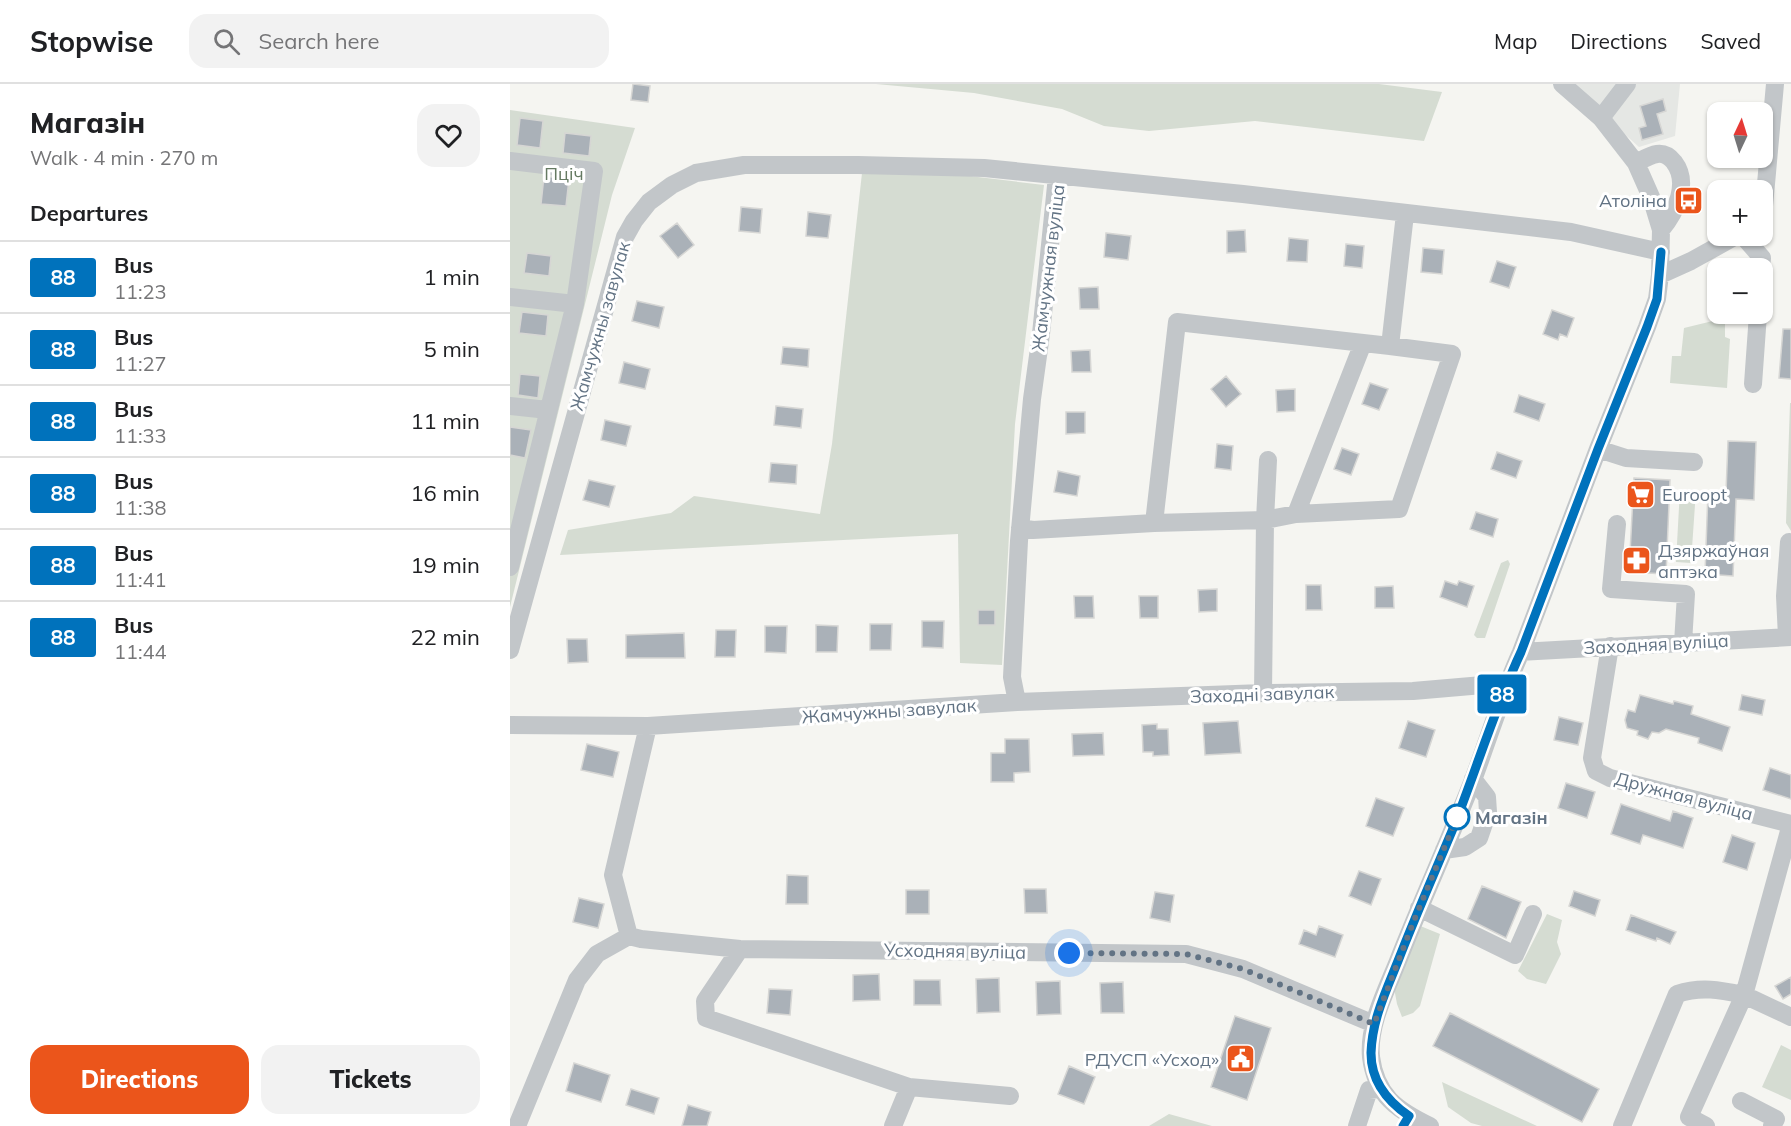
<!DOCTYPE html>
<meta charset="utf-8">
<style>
body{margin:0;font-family:Mulish,sans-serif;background:#f2f2f2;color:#202124;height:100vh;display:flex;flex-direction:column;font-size:22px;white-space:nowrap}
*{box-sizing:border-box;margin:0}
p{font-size:20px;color:#757577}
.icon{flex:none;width:33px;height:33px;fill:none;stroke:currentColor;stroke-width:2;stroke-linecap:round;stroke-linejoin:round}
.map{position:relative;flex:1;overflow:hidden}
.drawer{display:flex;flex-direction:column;background:#fff;width:510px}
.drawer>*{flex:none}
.badge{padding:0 12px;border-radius:4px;font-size:21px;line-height:39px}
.needle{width:39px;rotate:4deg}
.tools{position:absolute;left:1197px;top:18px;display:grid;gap:12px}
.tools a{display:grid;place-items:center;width:66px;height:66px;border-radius:12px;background:#fff;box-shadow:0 2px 4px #0004;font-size:30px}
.you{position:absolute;width:30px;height:30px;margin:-15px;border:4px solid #fff;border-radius:50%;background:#1a73e8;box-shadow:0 0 0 9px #1a73e833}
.map>.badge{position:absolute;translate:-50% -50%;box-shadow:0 0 0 3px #fff}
h2{padding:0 30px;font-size:22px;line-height:54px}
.round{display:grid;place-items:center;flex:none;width:63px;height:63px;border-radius:18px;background:#f2f2f2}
.summary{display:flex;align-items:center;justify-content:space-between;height:102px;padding:0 30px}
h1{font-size:28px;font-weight:800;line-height:45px}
.action{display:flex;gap:12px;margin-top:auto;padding:12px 30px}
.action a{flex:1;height:69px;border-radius:18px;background:#eb551b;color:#fff;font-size:24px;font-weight:800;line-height:69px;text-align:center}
.action a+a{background:#f2f2f2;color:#202124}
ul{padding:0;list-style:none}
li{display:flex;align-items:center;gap:18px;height:72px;padding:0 30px;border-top:2px solid #e0e0e0}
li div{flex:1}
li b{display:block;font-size:22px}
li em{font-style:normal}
li .badge{min-width:66px;font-weight:700;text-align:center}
header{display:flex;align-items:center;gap:36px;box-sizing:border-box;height:84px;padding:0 30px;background:#fff;border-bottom:2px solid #e0e0e0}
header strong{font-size:28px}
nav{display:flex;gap:33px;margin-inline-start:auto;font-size:21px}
.search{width:420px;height:54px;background:#f2f2f2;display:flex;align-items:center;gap:15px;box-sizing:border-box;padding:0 21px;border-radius:18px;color:#757577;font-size:22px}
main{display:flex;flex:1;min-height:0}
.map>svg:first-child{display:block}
.built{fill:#e5e7e4}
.green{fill:#d5dcd2}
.building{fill:#aab1b8;stroke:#d6d6d4;stroke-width:1.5}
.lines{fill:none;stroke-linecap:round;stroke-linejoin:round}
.minor{stroke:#c2c6c9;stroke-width:18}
.line-casing{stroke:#fff;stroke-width:14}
.line{stroke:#0072bc;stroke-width:9}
.walk{stroke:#627384;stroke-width:6;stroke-dasharray:0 10.8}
.stop-dot{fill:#fff;stroke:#0072bc;stroke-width:3}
.labels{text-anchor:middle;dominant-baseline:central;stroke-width:6;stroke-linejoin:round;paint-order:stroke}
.park-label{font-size:18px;fill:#657a62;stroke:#fff}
.poi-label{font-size:18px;fill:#627384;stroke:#fff;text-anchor:end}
.street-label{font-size:18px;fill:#627384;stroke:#fff}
.stop-label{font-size:18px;font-weight:bold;fill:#627384;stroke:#fff;text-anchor:start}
</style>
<header>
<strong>Stopwise</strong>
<div class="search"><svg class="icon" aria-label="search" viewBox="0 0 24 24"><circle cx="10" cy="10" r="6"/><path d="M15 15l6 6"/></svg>Search here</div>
<nav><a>Map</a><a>Directions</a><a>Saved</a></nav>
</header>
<main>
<section class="drawer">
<div class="summary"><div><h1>Магазін</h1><p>Walk · 4 min · 270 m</p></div><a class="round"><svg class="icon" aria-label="heart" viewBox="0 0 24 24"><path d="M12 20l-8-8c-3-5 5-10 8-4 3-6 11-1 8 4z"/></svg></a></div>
<h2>Departures</h2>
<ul>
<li><span class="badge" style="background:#0072bc;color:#fff">88</span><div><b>Bus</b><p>11:23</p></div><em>1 min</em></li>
<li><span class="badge" style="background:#0072bc;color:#fff">88</span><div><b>Bus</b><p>11:27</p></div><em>5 min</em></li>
<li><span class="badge" style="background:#0072bc;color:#fff">88</span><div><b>Bus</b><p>11:33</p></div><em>11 min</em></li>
<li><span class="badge" style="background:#0072bc;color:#fff">88</span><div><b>Bus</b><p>11:38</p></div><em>16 min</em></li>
<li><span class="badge" style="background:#0072bc;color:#fff">88</span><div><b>Bus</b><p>11:41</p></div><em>19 min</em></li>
<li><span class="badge" style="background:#0072bc;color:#fff">88</span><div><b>Bus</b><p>11:44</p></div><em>22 min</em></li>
</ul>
<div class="action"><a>Directions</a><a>Tickets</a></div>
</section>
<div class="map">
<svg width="1281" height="1042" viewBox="0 0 1281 1042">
<rect width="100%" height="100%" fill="#f5f5f1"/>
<path class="built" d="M1059,0H1170L1165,52L1129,63Z"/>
<path class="green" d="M366,0H869L932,8L914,57L745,37L639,47L594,42L552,25L464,9Z
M0,26L125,44L102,111L0,523Z
M352,89L451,91L534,101L505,340L492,581L450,579L448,450L50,471L58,446L161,429L184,412L310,430L322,360Z
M1215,234V253L1220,255L1217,304L1160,299L1162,272H1171L1174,244Z
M1280,319H1281V447L1276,439Z
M1170,405L1186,406L1181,479L1166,478Z
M998,476L1000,480L975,554H967L964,551L991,479Z
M1037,830L1052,836L1047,858L1051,870L1036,900L1017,895L1008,887Z
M903,839L930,850L910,922L903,929L892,933L887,920L882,893Z
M1271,961L1281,966V1016L1252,1003Z
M932,998L1027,1042H972L961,1039L938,1023Z
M659,1030L702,1042H639Z"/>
<path class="building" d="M123,0L140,2L138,18L121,16Z
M1153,15L1156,27L1147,30L1153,50L1132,56L1129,44L1136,42L1130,22Z
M10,34L33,37L30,64L7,61Z
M55,49L81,52L79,72L53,69Z
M34,92L59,95L56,122L31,120Z
M231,123L252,125L250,149L229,147Z
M298,128L321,131L318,154L296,152Z
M167,139L184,161L168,174L150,152Z
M735,146L736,168L717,169V147Z
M596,149L621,152L618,176L594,173Z
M779,154L798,156L797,178L777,177Z
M836,160L854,162L852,184L834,182Z
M913,164L934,166L932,190L911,188Z
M17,169L41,172L39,192L14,189Z
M987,177L1006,183L999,204L980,198Z
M588,203L589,225H570L569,204Z
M127,217L154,223L149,244L122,237Z
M1042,226L1064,234L1057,253L1050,250L1048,256L1033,250Z
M12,228L38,231L36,252L9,249Z
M1273,245H1281V295L1269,294Z
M273,263L299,265L298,283L271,280Z
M580,266L581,288H562L561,267Z
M114,278L140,285L135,305L109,299Z
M10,290L30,292L28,314L8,311Z
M716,292L731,310L716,323L701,305Z
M860,299L878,305L869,326L852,320Z
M785,305V327L767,328L766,306Z
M1009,311L1035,320L1029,337L1004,328Z
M266,322L293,325L291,344L264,341Z
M556,328H575V349L556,350Z
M95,336L121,342L116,362L91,356Z
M0,343L21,346L15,374L0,371Z
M1218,357L1246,358L1244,416L1226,415L1223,492L1195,490L1198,407L1216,408Z
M707,360L723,362L721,386L705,384Z
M832,364L849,370L841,391L824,385Z
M987,368L1012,377L1006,394L981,385Z
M261,379L287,381L286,400L259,398Z
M548,387L570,392L567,412L544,408Z
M1124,394L1160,396L1156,490L1119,488Z
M79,396L105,402L99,423L73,416Z
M966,428L988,435L983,453L960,445Z
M935,497L947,501L949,497L964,502L957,523L930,513Z
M796,501H811L812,526H796Z
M883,502L884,524H865V503Z
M707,505V527L689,528L688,506Z
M564,512H583L584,534H565Z
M629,512H648V534H630Z
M468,526H485V541H468Z
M412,537H434L433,564L412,563Z
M360,540H382L381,566H360Z
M306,541L328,542L327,568H306Z
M255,542H277L276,569L255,568Z
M206,546H226L225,573H205Z
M174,549L175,574H116V551Z
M57,555H77L78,578L58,579Z
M1130,611L1163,620L1164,617L1183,622L1181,630L1220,643L1212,667L1188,659L1189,654L1156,645L1149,649L1142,648L1138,655L1127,651L1128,647L1117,644L1115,636L1118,626L1125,628Z
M1232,611L1255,616L1252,631L1229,626Z
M1049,633L1073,639L1068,661L1044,656Z
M728,637L731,669L695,671L693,639Z
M898,637L925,646L916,673L889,664Z
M647,640V645H658L659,671L643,672V668H633L632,641Z
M593,649L594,671L563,672L562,650Z
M495,655H519L520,688L504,689V698H481V669H495Z
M77,660L109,668L103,693L71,686Z
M1260,684L1281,691V715L1253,706Z
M1056,699L1085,708L1077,734L1048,724Z
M866,714L894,724L883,752L856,742Z
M1111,720L1160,737L1163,727L1183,734L1173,764L1133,751L1130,760L1101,750Z
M1222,751L1245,759L1237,786L1213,778Z
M849,787L871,795L861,821L839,812Z
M277,791L298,792V820H276Z
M972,802L1011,818L996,854L958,835Z
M514,805H536L537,829H515Z
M396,806H419V830H396Z
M1064,807L1090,816L1085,832L1059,822Z
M645,808L664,811L660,838L640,834Z
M69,814L94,820L88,844L63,838Z
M1121,831L1166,848L1160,860L1147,854L1146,857L1116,846Z
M809,842L833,851L825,873L789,860L794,846L806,851Z
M369,890L370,916L343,917V891Z
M1281,893V910L1273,915L1265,902Z
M489,894L490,928L467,929L466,895Z
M404,896H430L431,921H404Z
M550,897L551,930L527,931L526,898Z
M613,898L614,929H591L590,899Z
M259,905L282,906L280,931L257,929Z
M940,929L1089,1005L1072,1038L923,962Z
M725,932L761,944L737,1016L701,1003Z
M64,979L100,991L91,1018L56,1007Z
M559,982L585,993L574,1020L548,1010Z
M121,1005L149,1014L144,1030L116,1021Z
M178,1021L201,1028L197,1042H172Z"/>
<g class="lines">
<path class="minor" d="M1091,34L1117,0
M0,77L84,87L65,220L0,483
M1126,79C1132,76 1140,71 1147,70C1154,69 1160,73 1164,78C1180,99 1166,128 1151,146
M1252,124L1254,122L1265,0
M1233,152L1252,174L1251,184
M1150,191L1181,177L1226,152
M0,213L65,220
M1243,300L1248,230
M0,322L38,326
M1088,365L1116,374L1184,378
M786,430L853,259
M644,439L667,238L880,262
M1107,440L1101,505L1176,510L1173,559
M510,444L523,446L644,439L755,436L786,430L889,425L942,270L880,262L895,130
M1277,553L1275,512L1279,458
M1100,562L1082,674L1086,687L1100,694L1281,740
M0,566L115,153L124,137L139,118L162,101L186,89L234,81H348L474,84L733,110L1061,148L1151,168
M1011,568L1281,553
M753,609L755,436L758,376
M507,618L502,593L509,457L522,315L531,250L547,92
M0,641L138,642L507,618L753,609L903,607L996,599
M138,642L103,791L119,852L131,855L230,865L676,870L733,885L864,940
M1281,740L1234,911L1281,933
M934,766L955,763L969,754L978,728L977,713L963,695
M909,824L1005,871L1023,830
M230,865L195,917L196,934L399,1003L500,1012
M1231,1017L1266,1035L1262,1042
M7,1042L67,896L87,870L119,852
M383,1042L399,1003
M847,1042L859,1006L871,1005
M920,1042C887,1026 866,1012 861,973C858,941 876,907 888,877C912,816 939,757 963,696C979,653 992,610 1011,568L1088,365L1137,243L1147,215L1150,191L1151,146L1141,113L1126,79L1091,34L1052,0
M1112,1042L1167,910C1191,902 1210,906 1234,911L1179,1033L1196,1042"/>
</g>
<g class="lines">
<defs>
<path id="line" d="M893,1042L899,1032C877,1017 861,997 861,969C862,936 876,907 888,877C905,833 924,790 942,747C966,687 984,626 1011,568L1088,365L1137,243L1147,215L1151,168"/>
</defs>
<use href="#line" class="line-casing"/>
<use href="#line" class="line"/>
<path class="walk" d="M559,869L676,870L733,885L864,940L903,839L948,731L947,733"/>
</g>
<defs>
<symbol id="bus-square" viewBox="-11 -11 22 22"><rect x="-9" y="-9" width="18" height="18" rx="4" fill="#eb551b" stroke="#fff"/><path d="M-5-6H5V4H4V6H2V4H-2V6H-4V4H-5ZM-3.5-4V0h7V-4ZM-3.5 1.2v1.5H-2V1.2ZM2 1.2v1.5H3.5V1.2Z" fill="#fff"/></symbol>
<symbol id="supermarket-square" viewBox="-11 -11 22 22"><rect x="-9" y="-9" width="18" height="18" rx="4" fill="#eb551b" stroke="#fff"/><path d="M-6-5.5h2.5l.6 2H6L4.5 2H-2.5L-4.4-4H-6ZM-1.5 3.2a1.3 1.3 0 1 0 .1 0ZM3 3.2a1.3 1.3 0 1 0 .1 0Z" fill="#fff"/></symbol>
<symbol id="pharmacy-square" viewBox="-11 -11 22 22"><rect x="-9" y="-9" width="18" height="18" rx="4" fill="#eb551b" stroke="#fff"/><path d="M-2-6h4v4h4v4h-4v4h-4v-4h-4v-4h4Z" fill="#fff"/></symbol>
<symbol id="civic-square" viewBox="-11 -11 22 22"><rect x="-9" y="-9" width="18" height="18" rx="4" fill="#eb551b" stroke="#fff"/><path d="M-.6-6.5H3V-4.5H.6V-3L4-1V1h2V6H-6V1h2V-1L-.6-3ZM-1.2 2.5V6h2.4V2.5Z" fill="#fff"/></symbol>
</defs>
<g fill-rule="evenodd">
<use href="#bus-square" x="1162" y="100" width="33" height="33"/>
<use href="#supermarket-square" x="1114" y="394" width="33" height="33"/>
<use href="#pharmacy-square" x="1110" y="460" width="33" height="33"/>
<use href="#civic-square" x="714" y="958" width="33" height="33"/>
</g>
<circle class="stop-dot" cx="947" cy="733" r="12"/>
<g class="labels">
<g class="park-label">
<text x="54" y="89">Пціч</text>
</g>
<g class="poi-label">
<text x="1157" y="116">Атоліна</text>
<text x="1152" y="410" text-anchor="start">Euroopt</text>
<text x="1148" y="466" text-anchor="start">Дзяржаўная<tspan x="1148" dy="21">аптэка</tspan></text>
<text x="709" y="975">РДУСП «Усход»</text>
</g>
<g class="street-label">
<text transform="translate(538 184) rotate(-83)">Жамчужная вуліца</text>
<text transform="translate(90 242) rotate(-74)">Жамчужны завулак</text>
<text transform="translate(1146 560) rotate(-3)">Заходняя вуліца</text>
<text transform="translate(752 610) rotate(-2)">Заходні завулак</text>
<text transform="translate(379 627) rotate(-4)">Жамчужны завулак</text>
<text transform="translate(1174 712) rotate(15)">Дружная вуліца</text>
<text transform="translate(445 867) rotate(1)">Усходняя вуліца</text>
</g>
<g class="stop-label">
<text x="965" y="733">Магазін</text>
</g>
</g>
</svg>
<div class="tools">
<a><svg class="needle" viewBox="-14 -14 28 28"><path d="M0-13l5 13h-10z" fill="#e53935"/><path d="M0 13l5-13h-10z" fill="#757577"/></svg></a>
<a>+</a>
<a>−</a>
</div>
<div class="you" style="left:559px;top:869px"></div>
<b class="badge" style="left:992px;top:610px;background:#0072bc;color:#fff">88</b>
</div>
</main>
